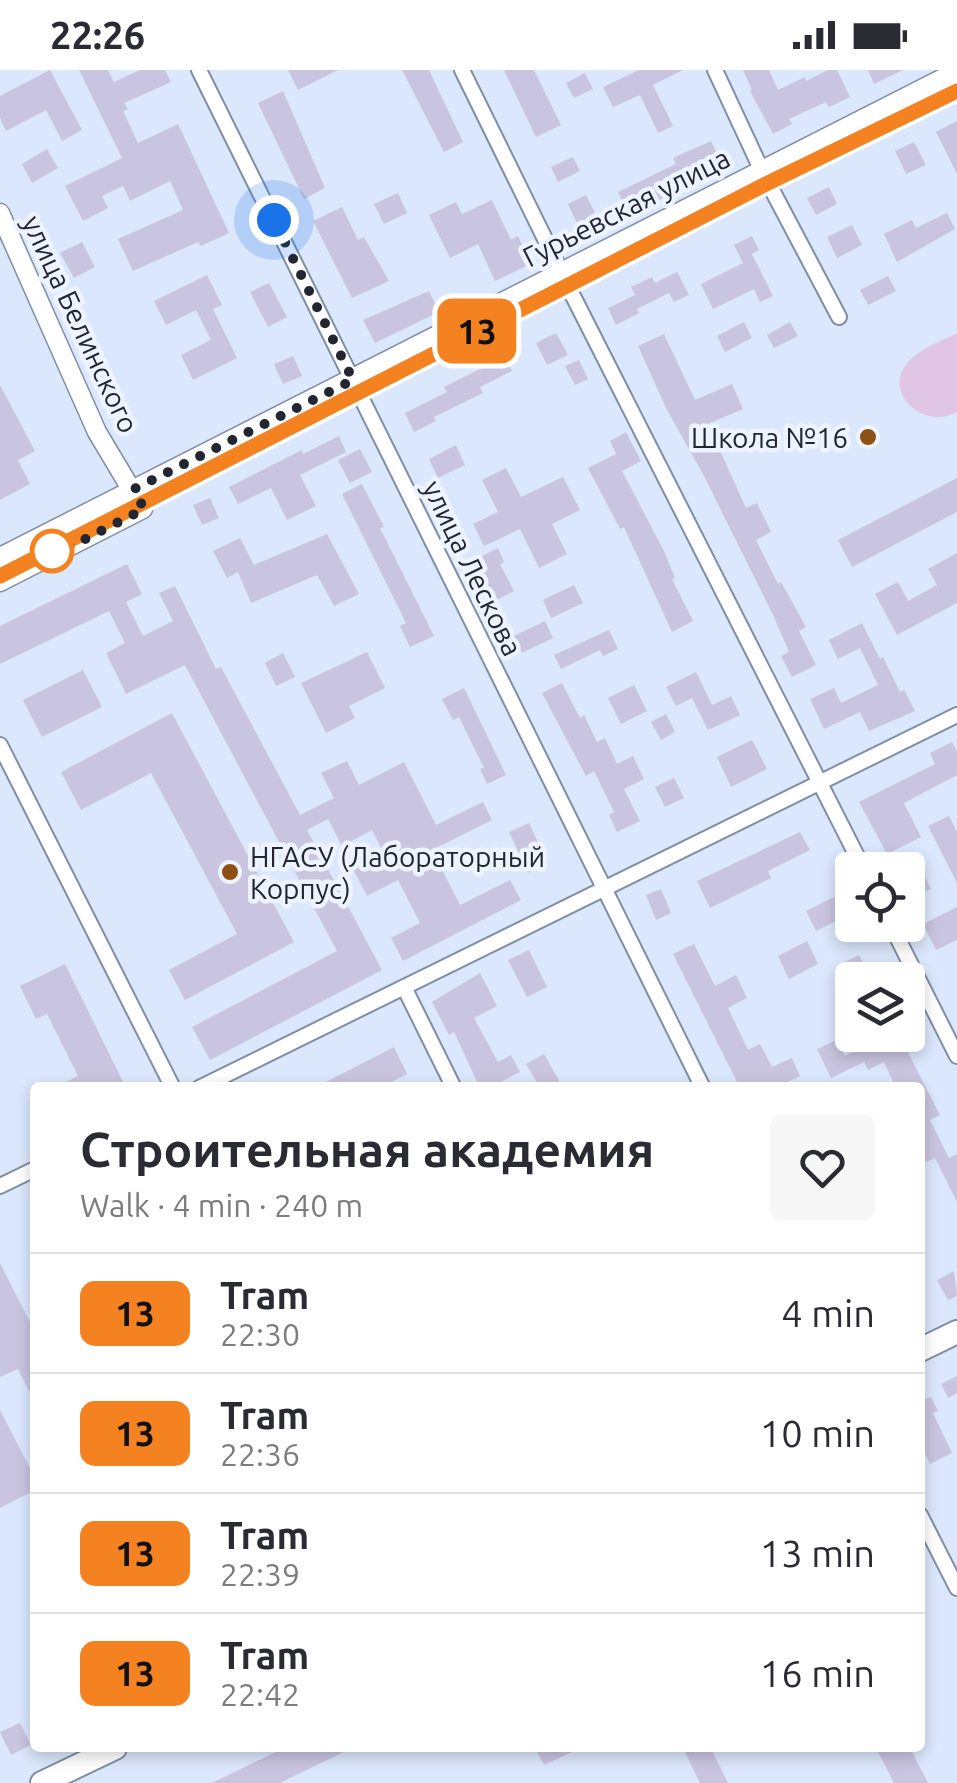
<!DOCTYPE html>
<meta charset="utf-8">
<style>
body{margin:0;font-family:Ubuntu,sans-serif;background:#f7f7f7;color:#2b2b33;height:100vh;display:flex;flex-direction:column;font-size:38px;white-space:nowrap}
*{box-sizing:border-box;margin:0}
p{font-size:32px;color:#7c7c81}
.icon{flex:none;width:55px;height:55px;fill:none;stroke:currentColor;stroke-width:2;stroke-linecap:round;stroke-linejoin:round}
.map{position:relative;flex:1;overflow:hidden}
.drawer{position:absolute;left:30px;top:1012px;width:895px;height:670px;display:flex;flex-direction:column;background:#fff;border-radius:10px;box-shadow:0 5px 15px #0003}
.drawer>*{flex:none}
.badge{padding:0 20px;border-radius:15px;font-size:35px;line-height:65px}
.fabs{position:absolute;left:835px;top:782px;display:grid;gap:20px}
.fabs a{display:grid;place-items:center;width:90px;height:90px;border-radius:10px;background:#fff;box-shadow:0 5px 15px #0003;font-size:50px}
.you{position:absolute;width:50px;height:50px;margin:-25px;border:8px solid #fff;border-radius:50%;background:#1a73e8;box-shadow:0 0 0 15px #1a73e833}
.map>.badge{position:absolute;translate:-50% -50%;box-shadow:0 0 0 5px #fff}
.round{display:grid;place-items:center;flex:none;width:105px;height:105px;border-radius:10px;background:#f7f7f7}
.headline{display:flex;align-items:center;justify-content:space-between;height:170px;padding:0 50px}
h1{font-size:48px;font-weight:700;line-height:75px}
ul{padding:0;list-style:none}
li{display:flex;align-items:center;gap:30px;height:120px;padding:0 50px;border-top:2px solid #e1e1e2}
li div{flex:1}
li b{display:block;font-size:38px}
li em{font-style:normal}
li .badge{min-width:110px;font-weight:700;text-align:center}
.status{display:flex;justify-content:space-between;align-items:center;height:70px;padding:0 50px;background:#fff;direction:ltr}
.status svg{height:28px;fill:currentColor}
.map>svg:first-child{display:block}
.green{fill:#e1c5e4}
.building{fill:#c9c5e0}
.lines{fill:none;stroke-linecap:round;stroke-linejoin:round}
.minor-casing{stroke:#808ea5;stroke-width:18}
.tertiary-casing{stroke:#808ea5;stroke-width:21}
.primary-casing{stroke:#808ea5;stroke-width:26}
.minor{stroke:#fff;stroke-width:14}
.tertiary{stroke:#fff;stroke-width:18}
.primary{stroke:#fff;stroke-width:22}
.tram{stroke:#68707e;stroke-width:2.5}
.line-casing{stroke:#fff;stroke-width:22}
.line{stroke:#f58220;stroke-width:15}
.walk{stroke:#212630;stroke-width:10;stroke-dasharray:0 18}
.poi-dot{fill:#8f5016;stroke:#eef4ff;stroke-width:4}
.stop-dot{fill:#fff;stroke:#f58220;stroke-width:5}
.labels{text-anchor:middle;dominant-baseline:central;stroke-width:9;stroke-linejoin:round;paint-order:stroke}
.street-label{font-size:28px;fill:#212630;stroke:#eef4ff}
.poi-label{font-size:28px;fill:#212630;stroke:#eef4ff;text-anchor:end}
</style>
<div class="status"><b>22:26</b><svg viewBox="0 0 49 12"><path d="M0 12V9h3v3zM5 12V6h3v6zM10 12V3h3v9zM15 12V0h3v12zM26 1h20v11H26zM47 4h2v5h-2z"/></svg></div>
<div class="map">
<svg width="957" height="1713" viewBox="0 0 957 1713">
<rect width="100%" height="100%" fill="#dbe7fc"/>
<path class="green" d="M957,263V342C924,361 880,322 909,291C921,278 942,271 957,263Z"/>
<path class="building" d="M50,0L82,60L62,71L46,40L6,61L0,48V26Z
M79,0H108L114,12L140,0H165L171,12L124,33L128,39L123,41L138,73L178,54L229,163L201,176L198,172L133,201L118,169L183,140L170,111L130,131L123,116L102,126L108,138L83,151L65,116L122,88Z
M288,0H338L298,20Z
M402,0H429L463,72L444,82Z
M504,0H534L561,55L536,67Z
M639,0H683L653,15L673,56L658,63L640,25L613,37L603,17Z
M743,0H769L778,20L805,7L806,11L828,0H837L850,27L829,37L826,32L789,49L792,54L773,64L750,21L752,20Z
M868,0H903L874,14Z
M585,3L593,19L574,28L566,13Z
M283,21L325,118L304,129L258,33Z
M957,51V104L936,62Z
M711,71L723,96L629,146L618,122L676,94L673,88Z
M914,72L926,95L906,104L895,81Z
M47,79L58,98L32,113L22,94Z
M573,87L580,101L558,112L551,97Z
M829,117L837,134L816,145L807,128Z
M398,123L407,143L384,154L374,134Z
M586,125L603,159L584,168L568,134Z
M492,130L511,170L518,166L531,194L495,211L478,174L450,188L429,145L456,132L462,144Z
M342,137L358,170L364,167L389,211L352,228L313,151Z
M947,143L955,159L897,192L884,164L912,150L916,158Z
M852,155L862,175L837,188L827,167Z
M752,166L759,180L752,184L773,226L760,232L754,219L713,239L701,214L743,193L734,175Z
M82,172L95,197L74,208L60,183Z
M677,202L689,225L674,232L669,223L637,239L639,243L616,255L608,238L635,225L631,217L652,207L655,213Z
M207,205L222,235L213,239L237,288L193,310L181,285L211,270L196,240L166,255L154,231Z
M888,206L896,221L868,235L860,220Z
M269,213L287,247L268,257L250,222Z
M429,221L439,242L375,273L363,250Z
M744,252L752,268L725,282L717,266Z
M790,252L798,266L774,278L767,265Z
M556,263L568,285L547,295L536,273Z
M664,264L695,330L732,314L743,339L708,354L746,438L757,433L771,462L756,470L778,514L781,512L806,557L799,561L816,595L792,607L781,586L789,582L774,547L704,406L667,340L638,276Z
M501,279L512,301L480,317L483,323L434,347L436,351L414,362L405,343L447,322L444,317L484,297L480,289Z
M293,286L302,306L283,314L274,294Z
M579,290L588,309L575,315L565,296Z
M0,315L35,381L18,390L30,414L0,430Z
M626,362L641,391L622,401L664,481L675,508L672,509L693,551L672,562L624,457L620,459L588,398L616,384L610,371Z
M339,366L346,382L300,405L316,436L287,450L271,418L238,434L229,417L302,380L303,384Z
M456,375L465,395L438,408L429,389Z
M360,379L372,402L350,413L338,390Z
M506,398L521,427L563,407L580,440L552,454L567,484L539,498L520,459L484,476L473,454L498,442L482,410Z
M957,408V442L852,497L838,470Z
M362,414L384,457L380,458L434,566L410,577L400,556L406,553L342,424Z
M210,428L219,448L202,455L193,435Z
M327,464L359,524L334,536L317,505L251,533L238,502L227,508L213,481L240,468L254,495Z
M498,478L504,492L500,494L514,521L495,531L476,489Z
M957,483V533L897,565L875,524L898,512L908,531L937,515L928,499Z
M127,494L142,524L126,532L143,566L173,551L159,523L175,516L216,599L221,597L300,745L334,728L321,703L347,691L359,715L404,692L436,755L483,732L492,750L432,780L460,835L510,810L521,830L403,891L391,868L420,853L398,810L367,826L353,799L384,784L372,760L342,776L328,749L307,760L382,900L210,990L192,957L337,881L185,595L126,624L106,583L125,573L109,541L0,594V556Z
M574,515L583,533L551,548L543,530Z
M545,551L553,568L522,583L514,566Z
M862,553L880,589L883,587L900,622L904,620L915,641L869,661L860,642L824,659L810,629L834,618L841,633L878,615L860,578L838,589L829,570Z
M609,560L618,579L603,586L600,580L561,599L554,585Z
M367,582L385,618L349,636L355,648L326,663L301,613Z
M283,583L295,607L276,616L265,593Z
M83,600L102,637L42,667L23,630Z
M696,602L712,635L731,626L740,645L708,660L692,628L676,636L666,617Z
M562,613L580,648L584,645L597,672L605,668L617,694L633,686L644,709L624,719L640,751L617,762L609,745L614,742L594,701L586,706L542,623Z
M634,615L647,641L621,654L608,628Z
M464,618L506,705L487,714L480,699L484,698L459,647L453,650L442,629Z
M172,643L294,872L185,930L169,900L237,864L151,703L81,740L61,702Z
M666,644L675,662L661,670L651,652Z
M752,670L767,699L731,717L717,687Z
M952,672L957,681V705L904,733L921,767L887,784L859,732L935,694L930,683Z
M674,708L684,728L665,737L655,717Z
M949,746L957,762V813L928,756Z
M529,753L548,794L528,803L509,762Z
M800,762L810,780L768,801L771,808L710,838L697,811Z
M922,800L931,819L911,828L908,807Z
M661,819L671,843L656,850L646,825Z
M836,826L846,846L816,861L806,841Z
M957,837V870L936,880L923,854Z
M807,871L818,894L789,909L778,886Z
M694,874L715,916L736,905L747,928L728,938L748,980L760,974L772,997L792,988L800,1006L775,1018H740L673,884Z
M529,880L547,917L527,927L508,890Z
M859,885L867,901L849,910L841,894Z
M65,894L126,1018H54L78,1006L47,944L36,949L20,916Z
M480,903L497,936L474,948L498,992L511,985L520,1002L489,1018H480L454,962L449,965L432,932Z
M886,965H899L940,1045L930,1050L949,1088L957,1084V1132L935,1088L920,1095V1018H896L884,992L868,1000L864,992L831,1008L817,979L837,970L845,986Z
M394,977L407,1004L380,1018H314Z
M544,984L563,1018H540L526,994Z
M0,1193L35,1262V1333L18,1299L0,1307Z
M954,1201L957,1226L948,1230L937,1210Z
M957,1306V1323L948,1328L941,1314Z
M920,1317L926,1329L931,1327L938,1341L933,1343L952,1383L930,1394L920,1373Z
M0,1340L35,1408V1420L0,1438Z
M20,1653L31,1675L11,1685L0,1662Z
M284,1678H352L280,1713H212Z
M535,1678H581L544,1695Z
M683,1678H711L728,1713H700Z
M876,1678H910L928,1713H894Z"/>
<g class="lines">
<defs>
<path id="minor" d="M199,0L703,1018
M462,0L573,226L864,800
M715,0L761,99L839,247
M0,675L173,1018
M891,855L957,986
M404,917L454,1018
M199,1018L957,645
M0,1116L35,1099
M920,1445L957,1518"/>
<path id="tertiary" d="M0,143L97,362L143,439L0,512
M0,487L957,1"/>
<path id="primary" d="M920,1280L957,1262
M42,1713L115,1678"/>
</defs>
<use href="#minor" class="minor-casing"/>
<use href="#tertiary" class="tertiary-casing"/>
<use href="#primary" class="primary-casing"/>
<use href="#minor" class="minor"/>
<use href="#tertiary" class="tertiary"/>
<use href="#primary" class="primary"/>
<path class="tram" d="M0,506L769,113L957,21"/>
</g>
<g class="lines">
<defs>
<path id="line" d="M0,506L768,113L957,21"/>
</defs>
<use href="#line" class="line-casing"/>
<use href="#line" class="line"/>
<path class="walk" d="M52,481L66,479L144,439L134,419L353,310L274,150"/>
</g>
<g class="poi-dot">
<circle cx="868" cy="367" r="10"/>
<circle cx="230" cy="802" r="10"/>
</g>
<circle class="stop-dot" cx="52" cy="481" r="20"/>
<g class="labels">
<g class="street-label">
<text transform="translate(626 137) rotate(-27)">Гурьевская улица</text>
<text transform="translate(81 254) rotate(65)">улица Белинского</text>
<text transform="translate(473 498) rotate(64)">улица Лескова</text>
</g>
<g class="poi-label">
<text x="848" y="367">Школа №16</text>
<text x="250" y="786" text-anchor="start">НГАСУ (Лабораторный<tspan x="250" dy="32">Корпус)</tspan></text>
</g>
</g>
</svg>
<div class="fabs">
<a><svg class="icon" aria-label="locate" viewBox="0 0 24 24"><circle cx="12" cy="12" r="6"/><path d="M12 2v4M12 18v4M2 12h4M18 12h4"/></svg></a>
<a><svg class="icon" aria-label="layers" viewBox="0 0 24 24"><path d="M12 4l9 5-9 5-9-5zM3 14l9 5 9-5"/></svg></a>
</div>
<div class="you" style="left:274px;top:150px"></div>
<b class="badge" style="left:477px;top:261px;background:#f58220;color:#111">13</b>
<section class="drawer">
<div class="headline"><div><h1>Строительная академия</h1><p>Walk · 4 min · 240 m</p></div><a class="round"><svg class="icon" aria-label="heart" viewBox="0 0 24 24"><path d="M12 20l-8-8c-3-5 5-10 8-4 3-6 11-1 8 4z"/></svg></a></div>
<ul>
<li><span class="badge" style="background:#f58220;color:#111">13</span><div><b>Tram</b><p>22:30</p></div><em>4 min</em></li>
<li><span class="badge" style="background:#f58220;color:#111">13</span><div><b>Tram</b><p>22:36</p></div><em>10 min</em></li>
<li><span class="badge" style="background:#f58220;color:#111">13</span><div><b>Tram</b><p>22:39</p></div><em>13 min</em></li>
<li><span class="badge" style="background:#f58220;color:#111">13</span><div><b>Tram</b><p>22:42</p></div><em>16 min</em></li>
</ul>
</section>
</div>
